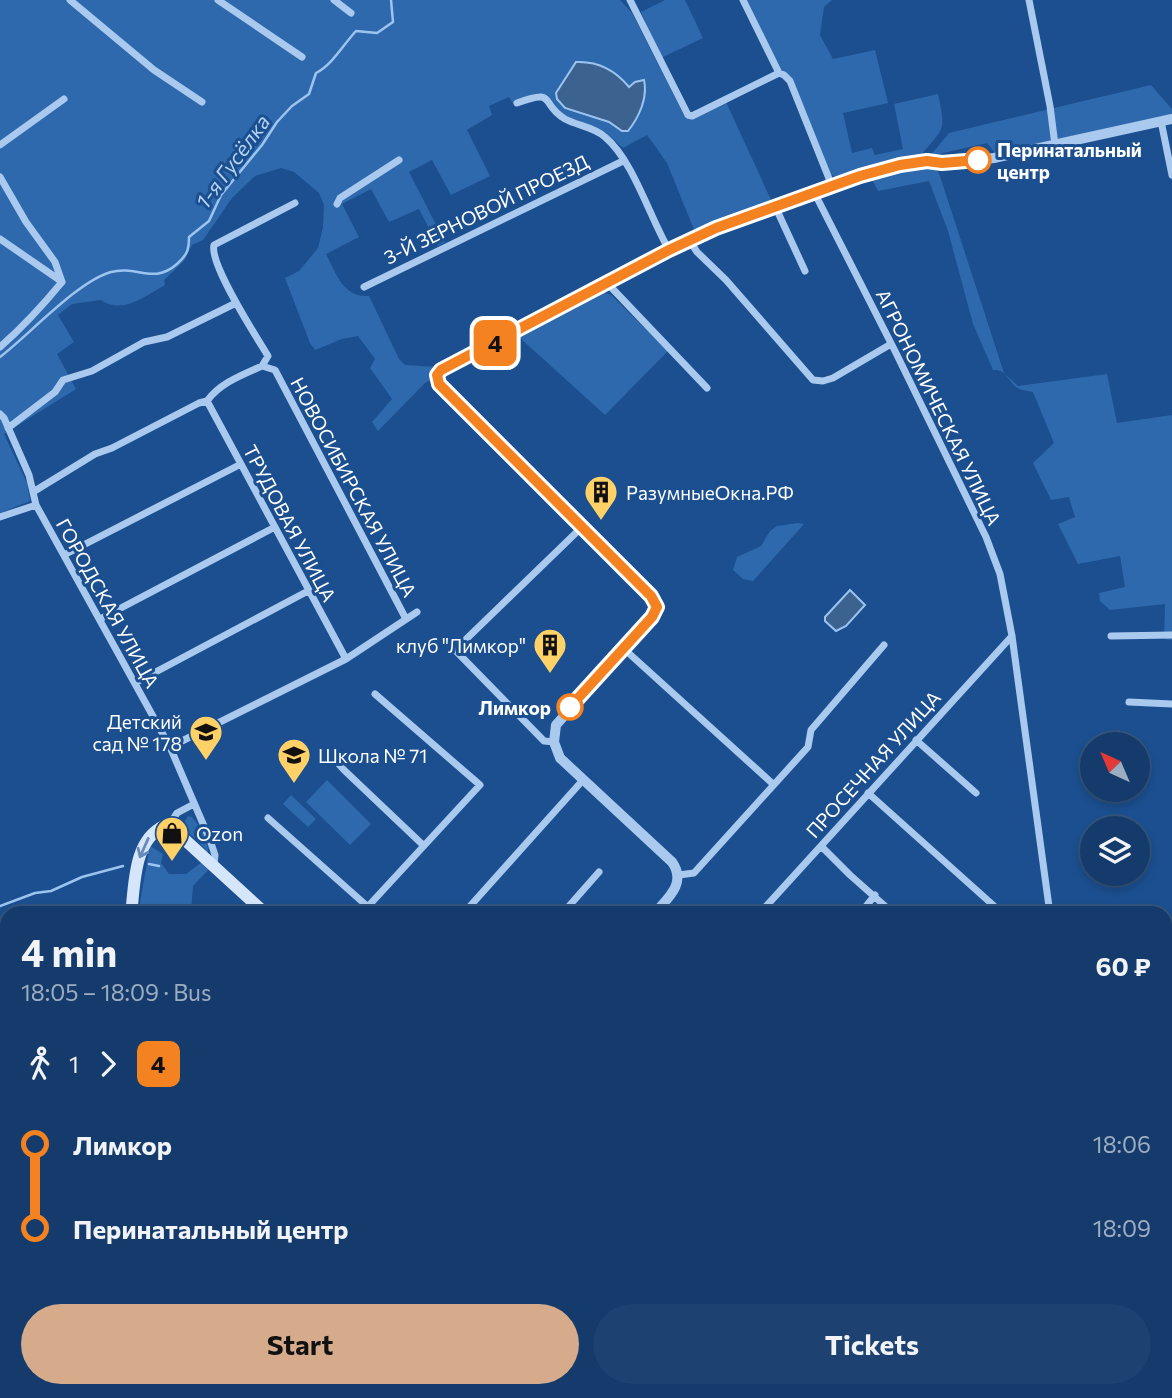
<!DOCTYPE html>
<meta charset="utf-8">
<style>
body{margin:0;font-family:Commissioner,sans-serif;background:#1d4271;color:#f1f3f6;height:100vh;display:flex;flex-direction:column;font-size:26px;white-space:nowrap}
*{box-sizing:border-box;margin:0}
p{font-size:23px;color:#9dadc1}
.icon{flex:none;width:38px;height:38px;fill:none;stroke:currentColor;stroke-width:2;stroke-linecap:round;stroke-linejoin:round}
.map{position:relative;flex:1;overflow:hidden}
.panel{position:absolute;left:0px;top:906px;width:1172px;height:492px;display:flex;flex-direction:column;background:#143b6b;border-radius:21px 21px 0 0;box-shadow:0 4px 10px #0003,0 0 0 2px #33557e}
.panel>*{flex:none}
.badge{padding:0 14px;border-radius:10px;font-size:24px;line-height:46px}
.needle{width:46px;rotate:316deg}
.buttons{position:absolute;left:1080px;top:732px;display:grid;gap:14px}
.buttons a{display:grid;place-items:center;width:70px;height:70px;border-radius:50%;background:#143b6b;box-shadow:0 4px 10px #0003,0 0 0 2px #33557e;font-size:35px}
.map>.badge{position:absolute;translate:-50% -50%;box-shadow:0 0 0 4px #fff}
.legs{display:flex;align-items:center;gap:10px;height:77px;padding:0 21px;font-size:23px}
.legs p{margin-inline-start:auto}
.summary{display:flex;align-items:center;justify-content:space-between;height:119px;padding:0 21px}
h1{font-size:38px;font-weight:700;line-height:52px}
.cta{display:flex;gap:14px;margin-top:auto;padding:14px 21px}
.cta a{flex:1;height:80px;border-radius:42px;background:#d6ab8b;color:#111;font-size:28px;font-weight:700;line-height:80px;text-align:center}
.cta a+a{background:#1d4271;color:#f1f3f6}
ul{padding:0 21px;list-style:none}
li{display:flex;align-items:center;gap:24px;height:84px;font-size:26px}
li i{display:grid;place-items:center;width:10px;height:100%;margin:0 9px;background:currentColor}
li i::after{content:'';width:18px;height:18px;margin:-9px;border:5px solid;border-radius:50%;background:#143b6b}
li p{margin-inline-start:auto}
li:first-child i{background:linear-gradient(#0000 50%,currentColor 0)}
li:last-child i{background:linear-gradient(currentColor 50%,#0000 0)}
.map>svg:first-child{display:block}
.green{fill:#2e69ad}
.water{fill:#3c6290;stroke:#9cc4f0;stroke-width:2}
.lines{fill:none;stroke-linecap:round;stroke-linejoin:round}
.stream{stroke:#9cc4f0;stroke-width:2.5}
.minor{stroke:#a9c9ee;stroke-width:7}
.tertiary{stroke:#a9c9ee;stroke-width:10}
.secondary{stroke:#d6e6fa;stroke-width:12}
.tram{stroke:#fff;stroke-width:2}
.oneway{stroke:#668bba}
.line-1-casing{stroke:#fff;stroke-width:16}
.line-1{stroke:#f58220;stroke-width:10}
.stop-1-dot{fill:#fff;stroke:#f58220;stroke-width:3.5}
.labels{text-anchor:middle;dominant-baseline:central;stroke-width:6;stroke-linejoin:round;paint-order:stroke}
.stop-label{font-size:19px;font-weight:bold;fill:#fff;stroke:#1b4f8f;text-anchor:start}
.street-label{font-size:19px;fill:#fff;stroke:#1b4f8f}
.poi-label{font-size:19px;fill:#fff;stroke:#1b4f8f;text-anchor:start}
.water-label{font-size:21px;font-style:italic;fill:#b5d3f5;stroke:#1b4f8f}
</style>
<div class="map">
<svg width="1172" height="1398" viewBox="0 0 1172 1398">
<rect width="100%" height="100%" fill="#1b4f8f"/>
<path class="green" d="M0,0H620L632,13L684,115L726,102L772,202L728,217L695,232L667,163L647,135L623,148L605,132L565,117L546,97H539L515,107L509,97L489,106L492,115L467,130L490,176L451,195L432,160L409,172L445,242L438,246L419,209L389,222L371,189L342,204L359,237L326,254C336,273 343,298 369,296L399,359L405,365L438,367L432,383L429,381L425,383L378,431L372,422L392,399L370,368L375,359L358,336L342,339L315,350L310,343L285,278L299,271L318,248L323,227L324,205L319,193L294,172L281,168L255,176L232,198L203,240L192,245L184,261L164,280L165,285C145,296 123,315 101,300L72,304L58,315L74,342L57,354L76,389L4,434L27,483L30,501L0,513Z
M665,0H685L703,38L661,58L641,12Z
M747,0H832L824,7L820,35L833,59L875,50L888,103L843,113L852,153L872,148L875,155L903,149L894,104L938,94C947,135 943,127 919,158L838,179L830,174L792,79L780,71Z
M1151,85L1172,109V115L995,153L987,143L930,156L949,133Z
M932,164L939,173L1004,373L1018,386L1107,374L1117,423L1172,415V640L1164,639L1165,604L1110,610L1100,601L1099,593L1125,587L1120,556L1078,564L1058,524L1075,517L1069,497L1051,500L1033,463L1054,443L1033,392C1027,391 1020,390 1016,387C1007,379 1006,369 993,370L973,324L948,231L929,181L878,191L870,176Z
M603,292L611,295L668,351L605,415L519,337Z
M798,523L804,524L753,581L743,579L733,570L737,557L761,546L770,531L777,526Z
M327,780L371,824L350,845L306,802Z
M291,795L316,819L308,827L283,804Z
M188,816L192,817C200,826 209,840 208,852L186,830L183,824Z
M150,846L163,854L161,863L169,874H186L202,862L209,869L193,886L191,913L138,914Z
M11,1391H238L236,1398H10Z
M724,1391H822L829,1398H718Z
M1037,1391H1114L1111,1398H1035Z"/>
<path class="water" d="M576,62C598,61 616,71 629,87L635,82L644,80C648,98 639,117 628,131H622L609,122L565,108L557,99L556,93Z
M850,590L865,605L846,626L836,631L825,621V617Z"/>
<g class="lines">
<path class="stream" d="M0,357C29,335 78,281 111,272C137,265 153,285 177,264C187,255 189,250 189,237L209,221L221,195L262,145L277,122L292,106L309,94L316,73C332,65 343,45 356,31L377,33L393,22L391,0
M149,864L159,866
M0,906L35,893L51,891L82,877L123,866"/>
<path class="minor" d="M70,0L154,70L202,102
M218,0L302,57
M334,0L351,13
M630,0L688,115L692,116L779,73
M743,0L779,73L784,75L790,81L832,186
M1029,0L1050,106L1055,145
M517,103C558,88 539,104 565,119C578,126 594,127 605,137C633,160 650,218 669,250
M1161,121L1172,175
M0,145L64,99
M0,177L26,222L55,262L62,282
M814,192L895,351L986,537L1000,574L1012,636L1050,914
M337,204L340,198L399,160
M775,206L805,271
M0,239L61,281
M689,240L697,252L726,280L813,380L823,381L833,378L891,344
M608,284L707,388
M364,287L623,161
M0,347C23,327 43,305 62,282
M262,366L268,356C256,336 209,264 214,245L295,203
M207,401L346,659
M0,414L4,418L29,475L36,505L170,747L210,840L215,855L214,865
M8,428L55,392L63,380L92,371L144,342L167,337L236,303
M33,492L95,454L112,448L199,403L207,401C220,383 242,375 262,366L275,370L406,619
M0,517L36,505
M64,555L241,464
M100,619L275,527
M1111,636L1172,635
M623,648L773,784
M135,683L308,591
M1129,702L1172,704
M916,740L976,793
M554,742L544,741L455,650L582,527
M170,747L346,659L417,612
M335,760L344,770L423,845
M868,793L1003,914
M268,818L367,906
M168,827L177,813L194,804
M821,846L850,875L894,914
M679,875L694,873L808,747L811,730L884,645
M361,914L480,785L375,694
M463,914L583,780
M562,914L599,872
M759,914L1012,636
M860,914L875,895
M1096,914L1111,910
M1166,1067H1172
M497,1391L500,1398
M579,1391L583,1398
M722,1398L728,1391
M910,1398L916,1391"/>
<path class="tertiary" d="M654,914C668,898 687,883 672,862L560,758L554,742L556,725L652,617L657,607L651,596L439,384L437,375L441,370L689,240L716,228L860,176L900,165L927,161L942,163L994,158L1172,119"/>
<path class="secondary" d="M131,914C135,884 133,841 164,826L172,828L266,914
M0,1036L7,1038
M465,1391L469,1398
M667,1391L671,1398"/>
<path class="tram" d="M0,1017L7,1019
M482,1391L485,1398"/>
</g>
<defs><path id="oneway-shaft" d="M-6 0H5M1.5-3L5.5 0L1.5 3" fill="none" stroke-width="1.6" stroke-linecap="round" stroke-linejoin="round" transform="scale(1.75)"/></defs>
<use class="oneway" href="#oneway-shaft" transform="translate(144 848) rotate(114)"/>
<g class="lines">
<defs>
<path id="line-1" d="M570,707L652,617L657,607L651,596L439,384L437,375L441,370L669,250L716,228L860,176L900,165L927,161L942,163L978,160"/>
</defs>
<use href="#line-1" class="line-1-casing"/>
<use href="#line-1" class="line-1"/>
</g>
<defs>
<symbol id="building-pin" viewBox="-11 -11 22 30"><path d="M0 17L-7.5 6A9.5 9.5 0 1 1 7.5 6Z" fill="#ffd166" stroke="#1b4f8f"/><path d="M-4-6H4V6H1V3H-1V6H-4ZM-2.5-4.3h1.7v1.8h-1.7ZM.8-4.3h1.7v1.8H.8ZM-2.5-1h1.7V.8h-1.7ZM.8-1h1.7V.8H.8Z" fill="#111"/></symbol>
<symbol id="school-pin" viewBox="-11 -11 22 30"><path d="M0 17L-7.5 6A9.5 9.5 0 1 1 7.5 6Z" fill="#ffd166" stroke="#1b4f8f"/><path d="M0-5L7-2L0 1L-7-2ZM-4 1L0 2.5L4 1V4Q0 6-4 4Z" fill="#111"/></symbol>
<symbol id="shop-pin" viewBox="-11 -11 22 30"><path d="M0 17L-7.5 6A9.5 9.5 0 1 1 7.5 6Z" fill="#ffd166" stroke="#1b4f8f"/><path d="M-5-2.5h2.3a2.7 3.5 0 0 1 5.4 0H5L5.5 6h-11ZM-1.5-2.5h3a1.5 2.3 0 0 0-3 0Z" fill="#111"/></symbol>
</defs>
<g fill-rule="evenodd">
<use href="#building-pin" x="582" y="473" width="38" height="52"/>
<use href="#building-pin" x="531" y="626" width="38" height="52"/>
<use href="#school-pin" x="187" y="713" width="38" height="52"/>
<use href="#school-pin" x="275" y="736" width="38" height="52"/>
<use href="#shop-pin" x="153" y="814" width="38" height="52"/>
</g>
<g class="stop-1-dot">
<circle cx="978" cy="160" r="12"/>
<circle cx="570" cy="707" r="12"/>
</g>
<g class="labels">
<g class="stop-label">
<text x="997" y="149">Перинатальный<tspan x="997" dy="22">центр</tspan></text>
<text x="551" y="707" text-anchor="end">Лимкор</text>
</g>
<g class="street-label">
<text transform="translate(486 209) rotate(-26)">3-Й ЗЕРНОВОЙ ПРОЕЗД</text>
<text transform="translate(939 407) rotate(64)">АГРОНОМИЧЕСКАЯ УЛИЦА</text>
<text transform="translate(354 487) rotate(62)">НОВОСИБИРСКАЯ УЛИЦА</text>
<text transform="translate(290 523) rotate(62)">ТРУДОВАЯ УЛИЦА</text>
<text transform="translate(108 603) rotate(61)">ГОРОДСКАЯ УЛИЦА</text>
<text transform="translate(873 764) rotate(-48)">ПРОСЕЧНАЯ УЛИЦА</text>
</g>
<g class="poi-label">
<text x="626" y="492">РазумныеОкна.РФ</text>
<text x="526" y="645" text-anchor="end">клуб "Лимкор"</text>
<text x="182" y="721" text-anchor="end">Детский<tspan x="182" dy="22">сад № 178</tspan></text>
<text x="318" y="755">Школа № 71</text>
<text x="196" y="833">Ozon</text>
</g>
<g class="water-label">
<text transform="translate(232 161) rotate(-54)">1-я Гусёлка</text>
</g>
</g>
</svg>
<div class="buttons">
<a><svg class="needle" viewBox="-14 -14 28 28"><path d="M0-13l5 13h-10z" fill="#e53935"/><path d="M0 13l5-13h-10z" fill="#9dadc1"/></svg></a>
<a><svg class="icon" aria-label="layers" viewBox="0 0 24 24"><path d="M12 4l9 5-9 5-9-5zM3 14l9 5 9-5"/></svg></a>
</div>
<b class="badge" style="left:495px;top:343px;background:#f58220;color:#111">4</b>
<section class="panel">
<div class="summary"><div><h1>4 min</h1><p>18:05 – 18:09 · Bus</p></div><b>60 ₽</b></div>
<div class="legs"><svg class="icon" aria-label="walk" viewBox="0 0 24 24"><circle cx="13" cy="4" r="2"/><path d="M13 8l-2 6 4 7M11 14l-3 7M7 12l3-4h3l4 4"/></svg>1<svg class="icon" aria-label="forward" viewBox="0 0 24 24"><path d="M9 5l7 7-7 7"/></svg><b class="badge" style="background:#f58220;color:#111">4</b></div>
<ul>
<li><i style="color:#f58220"></i><b>Лимкор</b><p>18:06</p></li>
<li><i style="color:#f58220"></i><b>Перинатальный центр</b><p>18:09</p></li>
</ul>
<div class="cta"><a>Start</a><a>Tickets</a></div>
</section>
</div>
